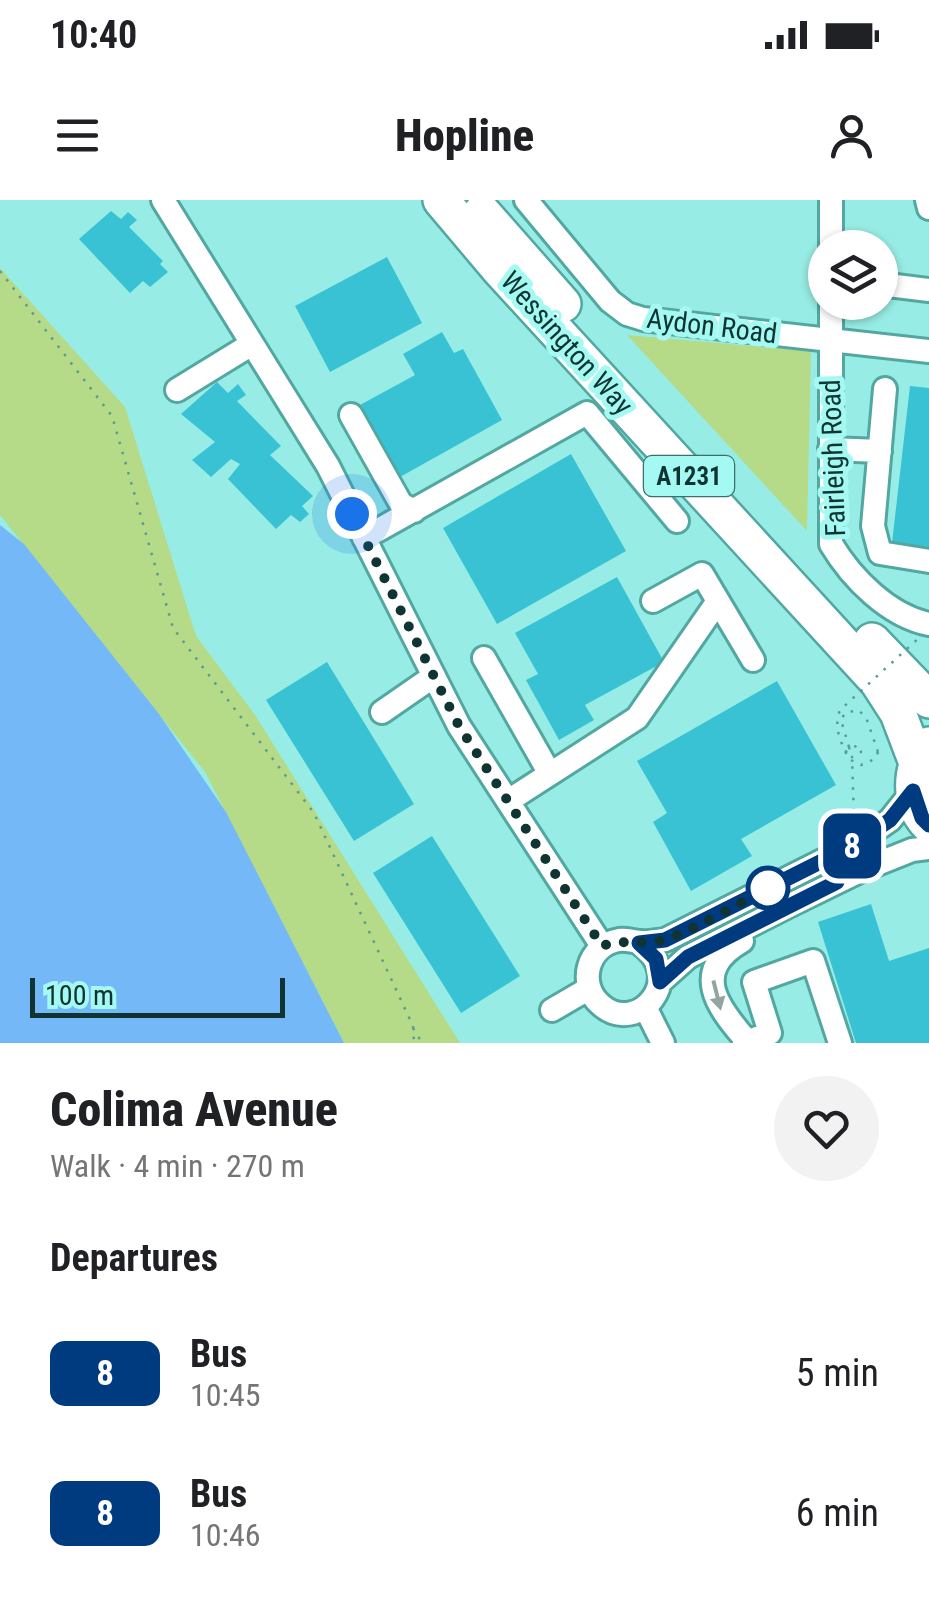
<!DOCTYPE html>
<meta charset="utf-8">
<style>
body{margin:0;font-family:"Roboto Condensed",sans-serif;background:#f2f2f2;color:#202124;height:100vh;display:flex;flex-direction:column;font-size:38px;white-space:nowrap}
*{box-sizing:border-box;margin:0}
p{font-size:32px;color:#757577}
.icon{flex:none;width:55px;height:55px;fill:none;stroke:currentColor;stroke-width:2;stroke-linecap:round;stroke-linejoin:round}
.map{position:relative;height:843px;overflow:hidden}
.panel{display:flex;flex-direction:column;background:#fff;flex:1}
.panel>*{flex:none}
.badge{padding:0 20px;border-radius:15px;font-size:35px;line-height:65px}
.buttons{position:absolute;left:808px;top:30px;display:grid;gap:20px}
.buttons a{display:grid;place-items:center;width:90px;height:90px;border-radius:50%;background:#fff;box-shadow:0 2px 8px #0004;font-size:50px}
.scale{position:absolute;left:30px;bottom:25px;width:255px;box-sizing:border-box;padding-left:10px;border:5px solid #0f3431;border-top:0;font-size:28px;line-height:35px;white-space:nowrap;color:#0f3431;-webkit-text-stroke:8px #a4faf2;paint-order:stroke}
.you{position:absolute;width:50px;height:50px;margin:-25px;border:8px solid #fff;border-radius:50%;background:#1a73e8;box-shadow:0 0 0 15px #1a73e833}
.map>.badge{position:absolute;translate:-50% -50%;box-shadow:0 0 0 5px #fff}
h2{padding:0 50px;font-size:38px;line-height:90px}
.round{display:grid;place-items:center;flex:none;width:105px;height:105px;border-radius:52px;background:#f2f2f2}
.headline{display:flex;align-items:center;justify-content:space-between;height:170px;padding:0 50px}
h1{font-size:48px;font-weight:800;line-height:75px}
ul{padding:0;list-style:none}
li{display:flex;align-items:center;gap:30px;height:140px;padding:0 50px}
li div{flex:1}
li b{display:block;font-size:38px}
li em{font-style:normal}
li .badge{min-width:110px;font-weight:700;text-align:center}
.status{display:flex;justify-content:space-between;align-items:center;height:70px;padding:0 50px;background:#fff;direction:ltr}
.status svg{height:28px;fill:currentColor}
header{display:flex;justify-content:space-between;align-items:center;height:130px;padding:0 50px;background:#fff;font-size:45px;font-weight:800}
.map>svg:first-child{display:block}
.green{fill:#b5da88}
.water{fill:#74b8f8}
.building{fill:#39c2d4}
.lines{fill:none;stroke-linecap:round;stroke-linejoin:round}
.minor-casing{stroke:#52a8a1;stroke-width:28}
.highway-casing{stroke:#52a8a1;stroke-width:40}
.path{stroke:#5a9b95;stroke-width:2.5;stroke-dasharray:2.5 8;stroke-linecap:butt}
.minor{stroke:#fff;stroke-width:22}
.highway{stroke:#fff;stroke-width:35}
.path-bridge{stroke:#5a9b95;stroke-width:2.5;stroke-dasharray:2.5 8;stroke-linecap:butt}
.oneway{fill:#93a4a2}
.line-casing{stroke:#fff;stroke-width:22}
.line{stroke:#003b80;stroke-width:15}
.walk{stroke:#0f3431;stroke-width:10;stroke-dasharray:0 18}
.stop-dot{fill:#fff;stroke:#003b80;stroke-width:5}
.labels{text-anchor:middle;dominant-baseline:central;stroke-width:10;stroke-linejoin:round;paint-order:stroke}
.shield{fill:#a4faf2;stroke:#3c6f6b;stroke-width:2.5}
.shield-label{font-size:25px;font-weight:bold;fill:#0f3431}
.street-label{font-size:28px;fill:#0f3431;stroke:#a4faf2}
</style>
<div class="status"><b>10:40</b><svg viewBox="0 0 49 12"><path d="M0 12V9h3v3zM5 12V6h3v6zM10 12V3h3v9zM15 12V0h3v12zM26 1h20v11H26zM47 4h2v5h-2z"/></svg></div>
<header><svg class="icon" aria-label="menu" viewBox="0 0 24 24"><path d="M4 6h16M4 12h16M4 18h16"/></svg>Hopline<svg class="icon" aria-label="person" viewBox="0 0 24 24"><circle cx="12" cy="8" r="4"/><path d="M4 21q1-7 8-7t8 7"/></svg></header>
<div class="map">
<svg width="929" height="843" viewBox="0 0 929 843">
<rect width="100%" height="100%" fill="#97ede5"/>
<path class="green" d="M0,68L125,207L196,436L255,515L460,843H344L205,572L0,315Z
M627,135L811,151L807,331Z"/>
<path class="water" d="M0,325L24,344L159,514L226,612L344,843H0Z"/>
<path class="building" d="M111,11L121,19L128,12L137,20L129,27L163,61L160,64L168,72L150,87L143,81L130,93L79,39Z
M387,57L422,123L330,172L295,106Z
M442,132L454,153L463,149L502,220L400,277L360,205L415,175L403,154Z
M217,182L228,193L238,184L246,195L237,201L281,246L270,255L313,296L302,306L309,314L300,322L291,315L276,329L228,279L240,264L231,259L211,277L192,260L215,242L181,214Z
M910,186L929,188V347L892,343Z
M571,254L626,351L497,424L443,328Z
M617,377L664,462L585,505L594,520L559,540L526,480L538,474L515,433Z
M327,462L414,604L354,641L266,500Z
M777,481L836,585L741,639L752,656L691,691L653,622L667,613L637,561Z
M432,636L520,776L461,813L373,673Z
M871,704L889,761L929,748V843H856L818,722Z"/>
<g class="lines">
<defs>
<path id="minor" d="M163,0L328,266L459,526L602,746
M526,0L610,101L627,114L643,119L929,151
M831,0V48
M927,0L929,8
M880,84L929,90
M831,102V344C852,379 889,416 929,424
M885,189L873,326L880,353L929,361
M177,190L252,144
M351,215L401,304L414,311
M830,249L880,251
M364,338L587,213L677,321
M653,401L702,374L753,460
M484,458L550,574
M382,512L434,476
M508,601L637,518L718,401
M742,741C690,771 717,807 747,841
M639,743C689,777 638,837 601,805C577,785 587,745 619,740C627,739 635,742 642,742C649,743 658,741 665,740L852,646L890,620L913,591
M660,782L688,757L788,706L862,670L912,650L929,648
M645,807L663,843
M552,810L588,789
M744,843L770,833L754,782L813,761L840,843"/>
<path id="highway" d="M441,0L500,70L878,482L898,513L917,563
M482,12L563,104
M872,441L929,500
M929,545C909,567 908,604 929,625"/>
</defs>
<use href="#minor" class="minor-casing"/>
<use href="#highway" class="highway-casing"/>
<path class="path" d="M0,71L112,216L173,428L314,613L413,826L414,843
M849,547L841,520L845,513L858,510L866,517L878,552
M845,552L858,545L861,552L852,557L854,619
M413,828L422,843"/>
<use href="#minor" class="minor"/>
<use href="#highway" class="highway"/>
<path class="path-bridge" d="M849,547L852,557
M878,552L875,559L861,565L849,559C841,543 833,527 840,510L920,437"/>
</g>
<defs><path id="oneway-solid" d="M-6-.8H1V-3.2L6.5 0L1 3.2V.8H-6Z" transform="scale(2.5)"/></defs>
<use class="oneway" href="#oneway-solid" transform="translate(717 795) rotate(76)"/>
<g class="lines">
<defs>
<path id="line" d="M837,682L688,757L660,782L656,759L639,743L665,740L852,646L890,620L913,591L922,618L929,625"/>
</defs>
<use href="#line" class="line-casing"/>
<use href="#line" class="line"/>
<path class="walk" d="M352,314L459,526L602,746C624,738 644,746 666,739C696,730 739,703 768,688"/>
</g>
<circle class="stop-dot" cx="768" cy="688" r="20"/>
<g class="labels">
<rect class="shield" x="644" y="256" width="90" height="40" rx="8"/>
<g class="shield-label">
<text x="689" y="276">A1231</text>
</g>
<g class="street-label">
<text transform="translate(712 126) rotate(7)">Aydon Road</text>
<text transform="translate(567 143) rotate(48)">Wessington Way</text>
<text transform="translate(833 258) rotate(-92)">Fairleigh Road</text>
</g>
</g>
</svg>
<div class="buttons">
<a><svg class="icon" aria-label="layers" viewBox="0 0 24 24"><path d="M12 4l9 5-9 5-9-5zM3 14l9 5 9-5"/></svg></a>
</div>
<div class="scale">100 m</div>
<div class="you" style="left:352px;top:314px"></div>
<b class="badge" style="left:852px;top:646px;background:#003b80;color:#fff">8</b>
</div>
<section class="panel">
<div class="headline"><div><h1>Colima Avenue</h1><p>Walk · 4 min · 270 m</p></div><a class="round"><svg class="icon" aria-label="heart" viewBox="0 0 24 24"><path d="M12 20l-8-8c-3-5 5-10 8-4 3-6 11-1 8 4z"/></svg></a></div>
<h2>Departures</h2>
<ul>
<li><span class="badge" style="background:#003b80;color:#fff">8</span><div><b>Bus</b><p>10:45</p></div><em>5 min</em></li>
<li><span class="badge" style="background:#003b80;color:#fff">8</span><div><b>Bus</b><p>10:46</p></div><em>6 min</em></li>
</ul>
</section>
